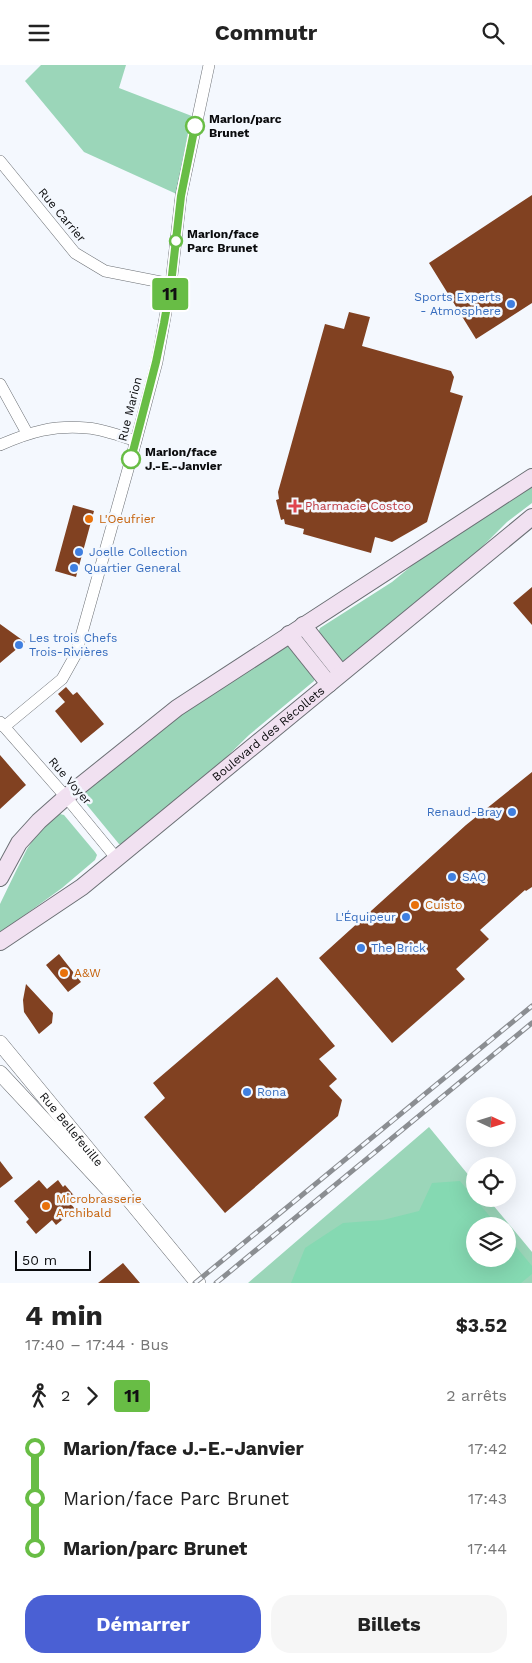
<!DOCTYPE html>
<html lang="fr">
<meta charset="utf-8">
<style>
body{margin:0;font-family:"Work Sans",sans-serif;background:#f6f6f6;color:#222;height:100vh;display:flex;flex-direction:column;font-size:19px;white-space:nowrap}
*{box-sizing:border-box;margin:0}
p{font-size:16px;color:#767676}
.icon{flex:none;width:28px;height:28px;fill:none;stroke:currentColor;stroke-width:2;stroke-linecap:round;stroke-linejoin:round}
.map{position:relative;height:1218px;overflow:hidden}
.sheet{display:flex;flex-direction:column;background:#fff;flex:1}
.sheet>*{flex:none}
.badge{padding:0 10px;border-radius:4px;font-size:18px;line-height:32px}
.needle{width:32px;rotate:94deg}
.controls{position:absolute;left:466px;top:1032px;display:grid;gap:10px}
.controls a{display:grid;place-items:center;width:50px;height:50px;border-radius:50%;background:#fff;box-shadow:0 5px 20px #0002;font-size:25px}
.scale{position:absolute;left:15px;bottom:12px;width:76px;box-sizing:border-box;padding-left:5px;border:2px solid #0b0c0e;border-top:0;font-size:14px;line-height:18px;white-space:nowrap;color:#0b0c0e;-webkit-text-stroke:4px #f4f8fe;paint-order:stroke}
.map>.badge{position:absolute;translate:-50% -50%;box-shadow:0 0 0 2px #fff}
.legs{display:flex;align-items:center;gap:8px;height:55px;padding:0 25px;font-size:16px}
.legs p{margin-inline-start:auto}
.head{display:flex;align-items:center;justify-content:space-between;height:85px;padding:0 25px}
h1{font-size:28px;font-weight:700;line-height:38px}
.action{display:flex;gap:10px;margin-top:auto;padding:10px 25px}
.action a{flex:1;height:58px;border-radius:20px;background:#4a60d4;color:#fff;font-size:20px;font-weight:700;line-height:58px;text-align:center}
.action a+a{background:#f6f6f6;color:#222}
ul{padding:0 25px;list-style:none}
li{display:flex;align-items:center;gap:18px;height:50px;font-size:19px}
li i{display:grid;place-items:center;width:8px;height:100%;margin:0 6px;background:currentColor}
li i::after{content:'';width:12px;height:12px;margin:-6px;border:4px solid;border-radius:50%;background:#fff}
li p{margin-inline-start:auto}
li:first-child i{background:linear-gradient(#0000 50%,currentColor 0)}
li:last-child i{background:linear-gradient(currentColor 50%,#0000 0)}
header{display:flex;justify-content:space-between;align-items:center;height:65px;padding:0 25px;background:#fff;font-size:22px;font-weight:700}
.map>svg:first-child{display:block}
.green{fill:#9bd6b9;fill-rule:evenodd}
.forest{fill:#85d9b2}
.building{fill:#814121}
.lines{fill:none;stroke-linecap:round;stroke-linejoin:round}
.minor-casing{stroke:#6b6f74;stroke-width:12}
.tertiary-casing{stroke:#6b6f74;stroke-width:16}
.secondary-casing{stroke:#6b6f74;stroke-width:18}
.minor{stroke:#fff;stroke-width:11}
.tertiary{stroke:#fff;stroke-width:15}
.secondary{stroke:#f1e1f1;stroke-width:16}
.rail-casing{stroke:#8b8e92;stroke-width:5}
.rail{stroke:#f4f8fe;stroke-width:3;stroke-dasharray:9;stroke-linecap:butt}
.line-1-casing{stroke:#fff;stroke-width:11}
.line-1{stroke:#68bd45;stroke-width:8}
.stop-1-dot{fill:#fff;stroke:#68bd45;stroke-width:2.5}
.shop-dot{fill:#3f7fe0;stroke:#f4f8fe;stroke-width:2}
.health-dot{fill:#e0444e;stroke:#f4f8fe;stroke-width:2}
.food-dot{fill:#e8710a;stroke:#f4f8fe;stroke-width:2}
.labels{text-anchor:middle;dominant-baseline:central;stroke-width:5;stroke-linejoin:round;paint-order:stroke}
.stop-label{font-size:12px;font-weight:bold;fill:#0b0c0e;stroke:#f4f8fe;text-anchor:start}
.street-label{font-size:12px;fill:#0b0c0e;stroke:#f4f8fe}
.shop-label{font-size:12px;fill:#366cbe;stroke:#f4f8fe;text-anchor:start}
.health-label{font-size:12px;fill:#be3a42;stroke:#f4f8fe;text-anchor:start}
.food-label{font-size:12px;fill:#c56008;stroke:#f4f8fe;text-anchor:start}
</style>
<header><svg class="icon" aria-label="menu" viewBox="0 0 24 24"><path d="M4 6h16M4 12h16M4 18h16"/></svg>Commutr<svg class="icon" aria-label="search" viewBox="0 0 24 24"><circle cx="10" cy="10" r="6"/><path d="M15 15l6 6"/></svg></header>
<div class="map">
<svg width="532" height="1218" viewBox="0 0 532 1218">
<rect width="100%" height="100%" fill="#f4f8fe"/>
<path class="green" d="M41,0H126L119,23L197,53L181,131L84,87L25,16Z
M532,420V438L507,457L468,496L343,597L341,596L318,568L320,563L392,517L432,484Z
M284,580L288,581L314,612V616L249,670L206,712L121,779H119L82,734V728L158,665Z
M59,747L60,749L64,750L95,787L97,790L95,795L62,823L0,868V839L16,806L27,784L37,769Z
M429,1062L475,1118V1134H488L532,1187V1218H248ZM475,1161H508V1194H475Z"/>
<path class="forest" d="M460,1116L498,1161H475V1194H508V1172L532,1201V1209L521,1218H291L305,1183L343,1158L383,1155L419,1146L432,1118Z"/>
<path class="building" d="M532,130V238L476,274L429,198Z
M349,247L370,252L362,281L451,306L454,312L450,327L463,331L427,457L392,477L375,472L371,488L303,469L304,464L285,459L284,454L281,455L276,435L279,434L278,427L325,259L344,264Z
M73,440L94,446L76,512L55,506Z
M532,522V560L513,538Z
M0,559L25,577L0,598Z
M66,622L73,630L77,627L104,659L81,678L55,646L65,637L58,629Z
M0,690L26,720L0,744Z
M532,707V822L526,826L525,825L480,865L489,874L456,904L465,914L392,978L319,893L466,760Z
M59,889L81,917L68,927L46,900Z
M277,912L335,981L319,994L337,1014L329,1021L342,1035L338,1051L225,1148L144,1052L165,1033L153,1018Z
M26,919L53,948L52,958L39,969L24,947L23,935Z
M0,1096L13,1113L0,1123Z
M39,1115L47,1124L58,1115L63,1122L65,1120L77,1134L71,1139L75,1144L56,1160L52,1155L36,1169L26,1157L29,1154L14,1136Z
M123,1198L140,1218H98Z"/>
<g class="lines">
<defs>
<path id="minor" d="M0,96L75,188L105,206L171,219
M0,319L27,368
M0,380C30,367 53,360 87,363C103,364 121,371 136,376
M0,657L66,732L117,794
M4,662L62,614L76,589L78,582L136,376L157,297L171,219L181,131L209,0"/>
<g id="tertiary">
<path id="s1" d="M0,978L198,1218"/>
<path d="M0,1008L110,1126"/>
</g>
<g id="secondary">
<path d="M303,560L341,608"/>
<path d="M289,569L329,619"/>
<path d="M0,813L19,778L39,756L66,732L177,643L532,412"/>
<path id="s2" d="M0,877L82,822L532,452"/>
</g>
</defs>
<use href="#minor" class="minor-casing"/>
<use href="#tertiary" class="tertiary-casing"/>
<use href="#secondary" class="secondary-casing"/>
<use href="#minor" class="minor"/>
<use href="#tertiary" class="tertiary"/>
<use href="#secondary" class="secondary"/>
<defs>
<path id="rail" d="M195,1218L532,941
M216,1218L532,958"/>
</defs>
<use href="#rail" class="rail-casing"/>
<use href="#rail" class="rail"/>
</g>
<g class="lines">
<defs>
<path id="line-1" d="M131,394L156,297L164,258L171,219L181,131L195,61"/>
</defs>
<use href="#line-1" class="line-1-casing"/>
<use href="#line-1" class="line-1"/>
</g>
<g class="stop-1-dot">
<circle cx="195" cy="61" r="9"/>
<circle cx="176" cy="176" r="6"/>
<circle cx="131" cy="394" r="9"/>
</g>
<g class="shop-dot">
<circle cx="511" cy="239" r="5"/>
<circle cx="79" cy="487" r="5"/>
<circle cx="74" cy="503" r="5"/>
<circle cx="19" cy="580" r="5"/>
<circle cx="512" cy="747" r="5"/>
<circle cx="452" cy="812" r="5"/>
<circle cx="406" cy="852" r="5"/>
<circle cx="361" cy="883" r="5"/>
<circle cx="247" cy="1027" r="5"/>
</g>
<path class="health-dot" d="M292.5 433.5h5v5h5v5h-5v5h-5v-5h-5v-5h5z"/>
<g class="food-dot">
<circle cx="89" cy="454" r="5"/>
<circle cx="415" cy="840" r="5"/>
<circle cx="64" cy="908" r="5"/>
<circle cx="46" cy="1141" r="5"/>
</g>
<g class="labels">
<g class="stop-label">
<text x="209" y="54">Marion/parc<tspan x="209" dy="14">Brunet</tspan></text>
<text x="187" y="169">Marion/face<tspan x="187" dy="14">Parc Brunet</tspan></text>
<text x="145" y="387">Marion/face<tspan x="145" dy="14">J.-E.-Janvier</tspan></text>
</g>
<g class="street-label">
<text transform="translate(62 150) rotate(50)">Rue Carrier</text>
<text transform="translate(130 344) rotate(-76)">Rue Marion</text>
<text stroke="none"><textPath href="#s2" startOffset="340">Boulevard des Récollets</textPath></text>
<text transform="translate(70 716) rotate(49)">Rue Voyer</text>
<text stroke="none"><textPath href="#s1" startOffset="112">Rue Bellefeuille</textPath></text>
</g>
<g class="shop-label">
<text x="501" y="232" text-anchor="end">Sports Experts<tspan x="501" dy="14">- Atmosphere</tspan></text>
<text x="89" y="487">Joelle Collection</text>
<text x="84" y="503">Quartier General</text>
<text x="29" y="573">Les trois Chefs<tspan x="29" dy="14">Trois-Rivières</tspan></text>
<text x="502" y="747" text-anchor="end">Renaud-Bray</text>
<text x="462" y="812">SAQ</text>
<text x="396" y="852" text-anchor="end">L'Équipeur</text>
<text x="371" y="883">The Brick</text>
<text x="257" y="1027">Rona</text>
</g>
<g class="health-label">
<text x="305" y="441">Pharmacie Costco</text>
</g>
<g class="food-label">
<text x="99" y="454">L'Oeufrier</text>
<text x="425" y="840">Cuisto</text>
<text x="74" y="908">A&amp;W</text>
<text x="56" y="1134">Microbrasserie<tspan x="56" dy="14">Archibald</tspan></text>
</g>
</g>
</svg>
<div class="controls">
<a><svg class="needle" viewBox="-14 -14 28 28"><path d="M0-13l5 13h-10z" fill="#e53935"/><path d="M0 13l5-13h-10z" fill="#767676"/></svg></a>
<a><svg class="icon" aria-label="locate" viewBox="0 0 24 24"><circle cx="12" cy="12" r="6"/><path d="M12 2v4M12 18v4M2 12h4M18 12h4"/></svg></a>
<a><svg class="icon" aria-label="layers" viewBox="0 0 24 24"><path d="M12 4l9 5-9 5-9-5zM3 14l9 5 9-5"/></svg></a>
</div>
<div class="scale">50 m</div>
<b class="badge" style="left:170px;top:229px;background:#68bd45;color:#111">11</b>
</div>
<section class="sheet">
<div class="head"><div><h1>4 min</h1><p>17:40 – 17:44 · Bus</p></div><b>$3.52</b></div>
<div class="legs"><svg class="icon" aria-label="walk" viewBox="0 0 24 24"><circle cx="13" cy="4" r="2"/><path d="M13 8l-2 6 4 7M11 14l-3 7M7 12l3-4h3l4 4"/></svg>2<svg class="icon" aria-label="forward" viewBox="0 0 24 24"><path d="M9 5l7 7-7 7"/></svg><b class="badge" style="background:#68bd45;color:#111">11</b><p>2 arrêts</p></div>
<ul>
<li><i style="color:#68bd45"></i><b>Marion/face J.-E.-Janvier</b><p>17:42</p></li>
<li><i style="color:#68bd45"></i><span>Marion/face Parc Brunet</span><p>17:43</p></li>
<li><i style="color:#68bd45"></i><b>Marion/parc Brunet</b><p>17:44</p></li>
</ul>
<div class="action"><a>Démarrer</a><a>Billets</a></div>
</section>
